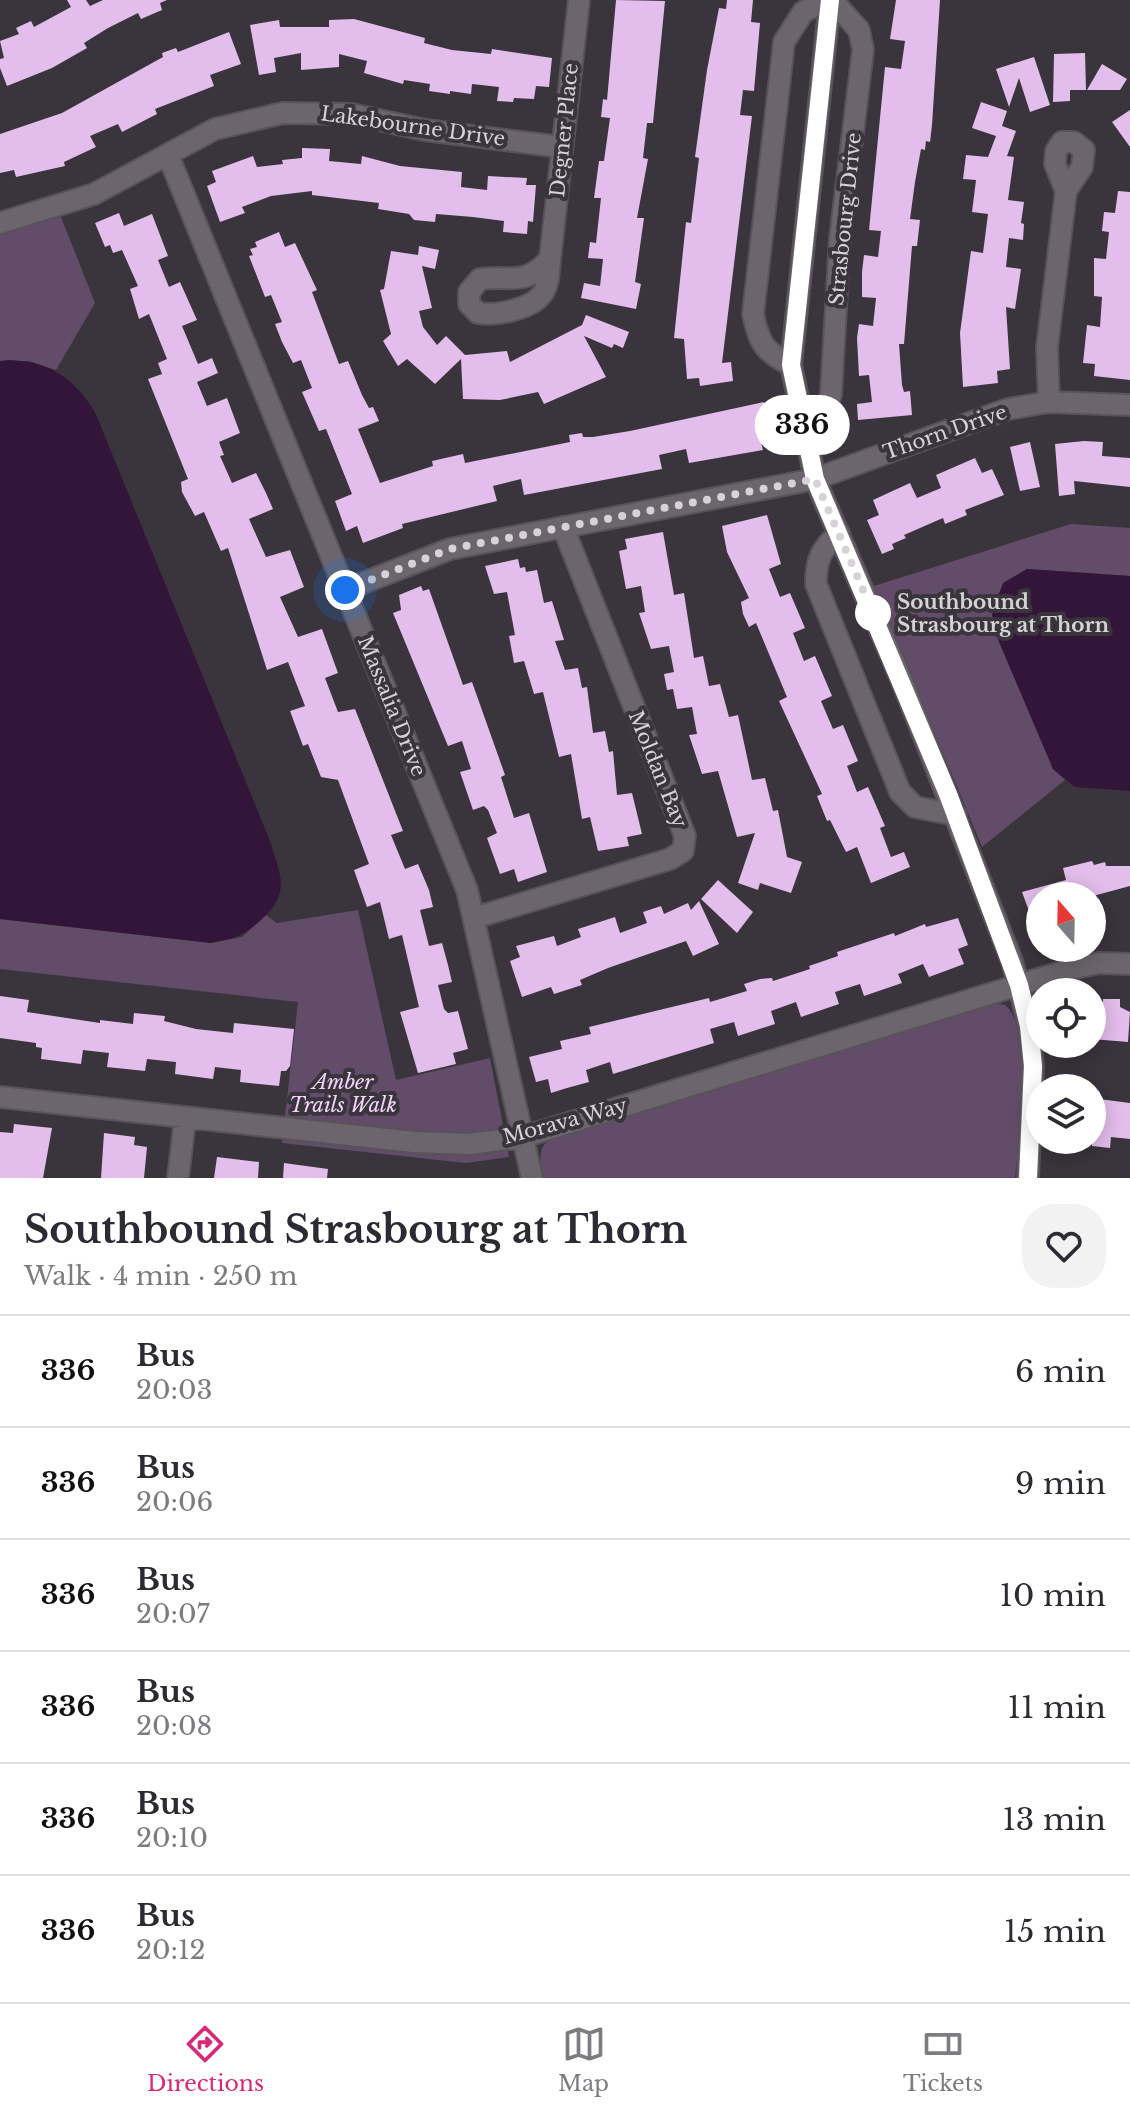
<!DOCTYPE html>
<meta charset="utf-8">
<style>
body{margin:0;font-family:"Libre Baskerville",serif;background:#f2f2f3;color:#2b2b33;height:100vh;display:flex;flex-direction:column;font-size:30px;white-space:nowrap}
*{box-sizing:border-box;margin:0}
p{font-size:26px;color:#7c7c81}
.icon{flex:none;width:44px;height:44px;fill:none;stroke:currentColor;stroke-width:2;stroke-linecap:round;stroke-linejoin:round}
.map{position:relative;height:1178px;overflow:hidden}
.sheet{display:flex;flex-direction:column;background:#fff;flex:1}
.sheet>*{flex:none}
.badge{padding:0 16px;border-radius:26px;font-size:28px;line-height:52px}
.needle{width:52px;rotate:340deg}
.fabs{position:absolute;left:1026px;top:882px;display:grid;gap:16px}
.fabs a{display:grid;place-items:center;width:80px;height:80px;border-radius:50%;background:#fff;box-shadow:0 4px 20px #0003;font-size:40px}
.you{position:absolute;width:40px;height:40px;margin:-20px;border:6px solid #fff;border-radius:50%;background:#1a73e8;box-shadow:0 0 0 12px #1a73e833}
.map>.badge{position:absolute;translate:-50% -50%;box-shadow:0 0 0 4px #fff}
.round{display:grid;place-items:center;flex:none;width:84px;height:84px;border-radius:32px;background:#f2f2f3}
.overview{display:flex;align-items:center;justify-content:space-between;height:136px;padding:0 24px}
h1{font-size:38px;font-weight:700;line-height:60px}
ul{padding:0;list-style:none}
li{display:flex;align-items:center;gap:24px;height:112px;padding:0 24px;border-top:2px solid #e1e1e2}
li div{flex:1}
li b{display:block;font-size:30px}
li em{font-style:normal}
li .badge{min-width:88px;font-weight:700;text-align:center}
.menu{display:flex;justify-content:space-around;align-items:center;height:112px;border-top:2px solid #e1e1e2;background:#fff;font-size:22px;color:#7c7c81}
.menu a{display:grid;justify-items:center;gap:4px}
.menu .active{color:#db2777}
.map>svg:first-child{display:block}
.green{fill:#634c69}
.water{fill:#331539}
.building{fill:#e3bdeb}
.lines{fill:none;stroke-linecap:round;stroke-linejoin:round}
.minor-casing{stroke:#575359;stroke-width:24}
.minor{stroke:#6c656d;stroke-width:20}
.line-casing{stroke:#fff;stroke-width:18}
.line{stroke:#fff;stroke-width:12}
.walk{stroke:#d6d3d7;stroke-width:8;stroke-dasharray:0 14.4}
.stop-dot{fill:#fff;stroke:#fff;stroke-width:4}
.labels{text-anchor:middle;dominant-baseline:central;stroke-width:8;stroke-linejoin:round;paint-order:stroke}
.street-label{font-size:20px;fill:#d6d3d7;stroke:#3a343c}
.stop-label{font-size:20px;font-weight:bold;fill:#d6d3d7;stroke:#3a343c;text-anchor:start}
.park-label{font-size:20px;font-style:italic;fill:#f4d4fb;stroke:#3a343c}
</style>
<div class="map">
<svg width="1130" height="1178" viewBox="0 0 1130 1178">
<rect width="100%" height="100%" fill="#3a343c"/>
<path class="green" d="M61,217L95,303L56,370L29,361H0V231Z
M1071,524L1130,528V576L1027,569L1005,582L997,596L1053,769L1065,780L982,847L874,586Z
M358,910L396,1080L490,1058L509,1157L466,1163L282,1143L298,1002L0,969V919L211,943L242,937L266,915L277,923Z
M993,1003L1005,1005C1034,1028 1019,1142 1015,1178H544C541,1164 536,1149 549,1140Z"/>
<path class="water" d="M9,360C49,361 74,378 95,412L270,841C281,877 291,892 261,920C242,937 236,938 211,943L0,919V361Z
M1027,569L1130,576V791L1075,787L1053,769L999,642L992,615L1003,583Z"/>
<path class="building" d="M67,0H86L90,6L103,0H167L160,3L162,10L141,19L138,13L108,28L84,43L87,48L52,68L7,86L0,68V59L4,58L0,41L19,34L16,28L31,21L34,27L71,7Z
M616,0L665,1L653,123H647L643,158L648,159L637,218H644L635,282L641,284L636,309L581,298L584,283L600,286L603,259L588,258L590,242L596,243L601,198H594L599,161H604L610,118L601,117L603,99L607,100Z
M727,0H753L751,22L760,23L754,91L743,90L740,115L752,116L722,363L731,362L733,381L700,386L699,378L687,379L684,339L674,338L686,222L691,223L699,158L695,157L707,70L719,8L726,9Z
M896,0H940L932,125L930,142L926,141L925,150L921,149L915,182L910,219L920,220L917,246H912L904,344H899L902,385L904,392L910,391L912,415L858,420L857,404L872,402L869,375L859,376L857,338L859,324L873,326L876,298L862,297V272L864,255L878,257L881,231L869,230L885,67L901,69L905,41L890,39Z
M354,19L425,38L424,43L452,50L491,54L492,49L552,58L549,87L536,86L534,99L514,98L513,102L497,101L499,87L472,84L471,94L450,91V94L429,91L430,84L404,80L403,84L364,73L367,61L339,54V67L301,70V53L274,58L276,72L259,75L250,25L279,20L280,27H329V20Z
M229,32L241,64L210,75L214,86L155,109L157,114L122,132L118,124L90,136L96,147L64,162L65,166L16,177L14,170L0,173V134L62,113L163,57L162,53L176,48L178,52Z
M1085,53L1086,90H1070V101L1053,102L1054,54Z
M1034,57L1050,105L1030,112L1019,78L1009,107L996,69Z
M1102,64L1127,79L1120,90H1087Z
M981,102L1007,111L1002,126L1016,131L1007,156L1014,157L1008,200L1024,202L1021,223L1024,224L1023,240L1009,238L1006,267L1021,269L1015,309L1006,307L1010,369L997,371L998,383L963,387L960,333L971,251L983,253L988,214L972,212L976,180L963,179L966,155L988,157L996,136L972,128Z
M1130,110V147L1112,122Z
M302,148L330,149L329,161L361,164L362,156L400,166L462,172L461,187L487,190L488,176L527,178L526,185H536L533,222L528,221L527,234L503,232L504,221L473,217L436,214L435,222L414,220L409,214L378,209L379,203L312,195V191L271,196L242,207L245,213L220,222L207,186L216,182L212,171L253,156L257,167L283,164L282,160L302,158Z
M1118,191L1130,192V380L1094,376L1095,364L1083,363L1087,325L1100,327L1102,297L1094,296V258L1106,259L1109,232L1102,231L1104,212L1115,213Z
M119,213L124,226L152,214L168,256L158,260L169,287L180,282L197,320L182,326L198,364L212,358L218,373L197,382L207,406L227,398L240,433L219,442L224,455L220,456L232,483L256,473L266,493L273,509L249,519L266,557L290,550L304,587L280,597L298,637L322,629L338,673L325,678L338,712L355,709L403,831L391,835L405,869L418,864L429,890L433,907L420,910L429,946L442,943L448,965L452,982L438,985L444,1009L448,1013L458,1011L468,1049L453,1053L456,1064L418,1073L400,1012L419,1007L402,935L389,939L380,902L367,907L354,870L369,864L338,780L321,777L308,744L303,746L290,711L305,706L288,662L267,670L228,548L221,551L204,512L195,516L182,492L181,482L188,479L148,379L162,374L158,363L167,359L149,314L139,319L130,289L138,286L122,250L113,253L110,245L105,247L95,223Z
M279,232L285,247L295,243L317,290L312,292L339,364L348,361L362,395L369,408L373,407L379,421L358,429L380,483L433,466L432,461L463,454L465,463L570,442L569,435L582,433L583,437H593L630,431L764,402L769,429L768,437L760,438L763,450L689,463L686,449L659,455L662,469L524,495L521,479L493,486L497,501L402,524L403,528L363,543L357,526L346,531L335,501L352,494L326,429L319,431L302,392L312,388L301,360L293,363L282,342L275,324L282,322L271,295L265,297L249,256L253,255L250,249L257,247L255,242Z
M419,246L439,250L435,269L422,266L432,308L419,311L423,327L437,345L446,336L465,355L507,351L510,362L582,325L586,315L629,332L623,348L614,344L612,348L584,336L606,377L544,404L538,392L500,400L463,399L461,359L435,384L407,359L398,366L383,341L391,334L380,290L384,289L391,251L418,255Z
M1084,441L1103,442L1102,456L1130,458V487L1074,481L1075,494L1059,496L1055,444Z
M1030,442L1040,487L1020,491L1010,447Z
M975,458L982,473L992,469L1004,495L965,510L967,515L945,524L943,518L904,535L906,538L892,544L894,549L882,554L867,520L879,515L873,500L910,483L917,498L941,488L936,475Z
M767,515L781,564L769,569L780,597L790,593L805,628L793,633L804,661L815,656L832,696L821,701L833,729L843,725L858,761L847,766L857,792L868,787L885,826L880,828L891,857L904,852L910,867L871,883L857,847L846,852L830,820L827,821L817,796L822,794L779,701L787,697L756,623L749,627L743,614L741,602L749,598L727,552L722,526Z
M663,532L674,595L684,593L694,658L703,656L709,686L720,684L729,717L738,715L752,780L765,778L773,811L778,810L787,857L802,862L791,893L760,883L758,890L738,883L755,833L737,837L718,771L702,774L689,735L697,734L692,707L677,709L673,689L667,690L664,674L674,672L669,646L651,649L639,613L645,612L641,586L626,589L619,551L627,549L625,539Z
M518,559L520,568L525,567L526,572L537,570L544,603L552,601L564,640L555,641L565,670L578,668L582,688L587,687L593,733L605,731L609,752L613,751L617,795L632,793L642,834L627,837L629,846L598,851L590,817L582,819L571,754L559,757L543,692L534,694L524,661L514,663L509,636L515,635L507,592L494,594L485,566Z
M421,586L423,591L429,589L463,685L472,682L505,775L501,777L514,818L529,813L547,872L518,882L514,869L500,874L487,838L497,833L488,810L484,806L473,810L460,772L471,769L462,741L448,746L393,613L401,610L399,595Z
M1092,861L1094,865L1105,862L1106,866H1130V886L1093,896H1040V929L1036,930L1022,892L1066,880L1063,868Z
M718,880L753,912L737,933L701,899Z
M699,901L719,944L693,956L686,941L608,968L580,980L582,985L554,994L551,987L522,997L510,961L520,957L516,946L554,936L557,946L581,937L578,929L615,917L620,933L647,923L643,912L661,906L664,914L688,903L691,910Z
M958,918L968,945L958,949L964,964L948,970L929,977L923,964L898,974L902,983L864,996L860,984L835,992L839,1004L801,1017L796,1002L771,1011L775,1024L738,1036L734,1022L710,1029L714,1043L613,1074L610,1062L586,1070L589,1082L567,1088L551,1093L548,1079L536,1082L529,1057L562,1049L560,1041L591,1034L589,1027L709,998L710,1002L747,991L744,984L760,979L772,978L773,981L810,969L809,966L838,956L837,952L894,933L895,936L925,924L926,927Z
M0,996L29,1000L27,1012L100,1023V1020L133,1024L134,1013L165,1016L164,1021L196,1029L233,1033L234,1023L294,1029L290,1066L286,1071H281L279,1086L240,1082L241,1070L215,1067L213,1079L175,1074L176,1062L147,1059L145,1071L107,1067L109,1053L83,1050L81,1064L41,1059L42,1048L36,1047V1043L0,1038Z
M1103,999H1120V1007L1130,1012L1128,1042L1092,1039V1004L1103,1005Z
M1099,1099L1130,1103V1139L1111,1137L1110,1148L1092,1146V1104H1099Z
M14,1124L52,1128L43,1178H0V1132L13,1133Z
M104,1133L135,1137L134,1145L147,1147L144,1178H101Z
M217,1157L259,1162L258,1178H214Z
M284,1163L328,1169L327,1178H283Z"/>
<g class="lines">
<defs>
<path id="minor" d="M830,0L791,365L815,479L902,681L1012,961L1029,1026L1033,1066L1028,1178
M168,155L467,890L532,1178
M0,223L94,194L215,129L283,113L351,114L425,130L562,147
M550,259C523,287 514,275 480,279L469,292V304L478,313C496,316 535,309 544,291C549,282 549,270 550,259L579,0
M791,365C764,352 759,343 753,314L784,42L803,12L826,0
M1049,402L1047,348L1066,191L1055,164L1056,151L1062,142H1074L1084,150L1082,167L1066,191
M804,440L821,427L831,394L840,239L863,50L859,30L832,0
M839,533C821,549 816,559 816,584L900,792L915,807L956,815
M345,590L450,549L815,479L1008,409L1049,402L1130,405
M474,918L670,859L683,851L685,836L563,527
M0,1097L414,1142L469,1144L523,1137L1071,969L1099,963L1130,964
M178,1178L185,1119"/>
</defs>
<use href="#minor" class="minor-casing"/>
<use href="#minor" class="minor"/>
</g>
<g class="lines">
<defs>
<path id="line" d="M830,0L791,365L815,479L948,794L1019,985L1029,1026L1033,1066L1028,1178"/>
</defs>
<use href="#line" class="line-casing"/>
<use href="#line" class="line"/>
<path class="walk" d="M345,590L450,549L815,479L873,613"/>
</g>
<circle class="stop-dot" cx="873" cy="613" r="16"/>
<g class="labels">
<g class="street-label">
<text transform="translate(413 126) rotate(8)">Lakebourne Drive</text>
<text transform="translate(564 130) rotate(-84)">Degner Place</text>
<text transform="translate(845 219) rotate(-84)">Strasbourg Drive</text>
<text transform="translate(945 432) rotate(-19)">Thorn Drive</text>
<text transform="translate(392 706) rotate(68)">Massalia Drive</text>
<text transform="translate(658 769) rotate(68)">Moldan Bay</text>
<text transform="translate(565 1121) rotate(-15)">Morava Way</text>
</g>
<g class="stop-label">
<text x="897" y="602">Southbound<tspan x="897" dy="23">Strasbourg at Thorn</tspan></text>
</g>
<g class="park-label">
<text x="343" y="1082">Amber<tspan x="343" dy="23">Trails Walk</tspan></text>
</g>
</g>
</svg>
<div class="fabs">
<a><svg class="needle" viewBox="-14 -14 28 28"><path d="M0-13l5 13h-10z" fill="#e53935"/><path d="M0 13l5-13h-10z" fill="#7c7c81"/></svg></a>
<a><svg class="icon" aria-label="locate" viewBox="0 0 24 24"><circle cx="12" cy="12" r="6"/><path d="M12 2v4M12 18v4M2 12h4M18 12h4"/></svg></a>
<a><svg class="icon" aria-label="layers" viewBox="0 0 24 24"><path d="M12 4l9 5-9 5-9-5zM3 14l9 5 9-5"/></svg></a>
</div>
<div class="you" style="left:345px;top:590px"></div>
<b class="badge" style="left:802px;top:425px;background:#fff;color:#111">336</b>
</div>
<section class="sheet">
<div class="overview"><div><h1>Southbound Strasbourg at Thorn</h1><p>Walk · 4 min · 250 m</p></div><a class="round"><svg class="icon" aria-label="heart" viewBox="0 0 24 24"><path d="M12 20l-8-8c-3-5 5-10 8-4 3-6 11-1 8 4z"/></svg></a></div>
<ul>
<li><span class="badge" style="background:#fff;color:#111">336</span><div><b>Bus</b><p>20:03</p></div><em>6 min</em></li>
<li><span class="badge" style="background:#fff;color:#111">336</span><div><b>Bus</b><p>20:06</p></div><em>9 min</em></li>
<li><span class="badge" style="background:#fff;color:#111">336</span><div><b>Bus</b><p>20:07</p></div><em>10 min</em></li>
<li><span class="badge" style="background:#fff;color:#111">336</span><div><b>Bus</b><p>20:08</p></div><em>11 min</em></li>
<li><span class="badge" style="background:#fff;color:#111">336</span><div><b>Bus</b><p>20:10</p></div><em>13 min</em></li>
<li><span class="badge" style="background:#fff;color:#111">336</span><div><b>Bus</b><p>20:12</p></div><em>15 min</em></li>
</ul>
</section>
<nav class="menu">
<a class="active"><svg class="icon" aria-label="directions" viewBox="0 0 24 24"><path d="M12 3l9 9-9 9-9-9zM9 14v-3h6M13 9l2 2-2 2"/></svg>Directions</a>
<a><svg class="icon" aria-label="map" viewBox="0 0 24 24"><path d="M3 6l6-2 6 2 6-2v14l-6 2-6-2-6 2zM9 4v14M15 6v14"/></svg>Map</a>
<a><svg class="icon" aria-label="tickets" viewBox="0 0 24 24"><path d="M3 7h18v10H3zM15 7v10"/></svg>Tickets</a>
</nav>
